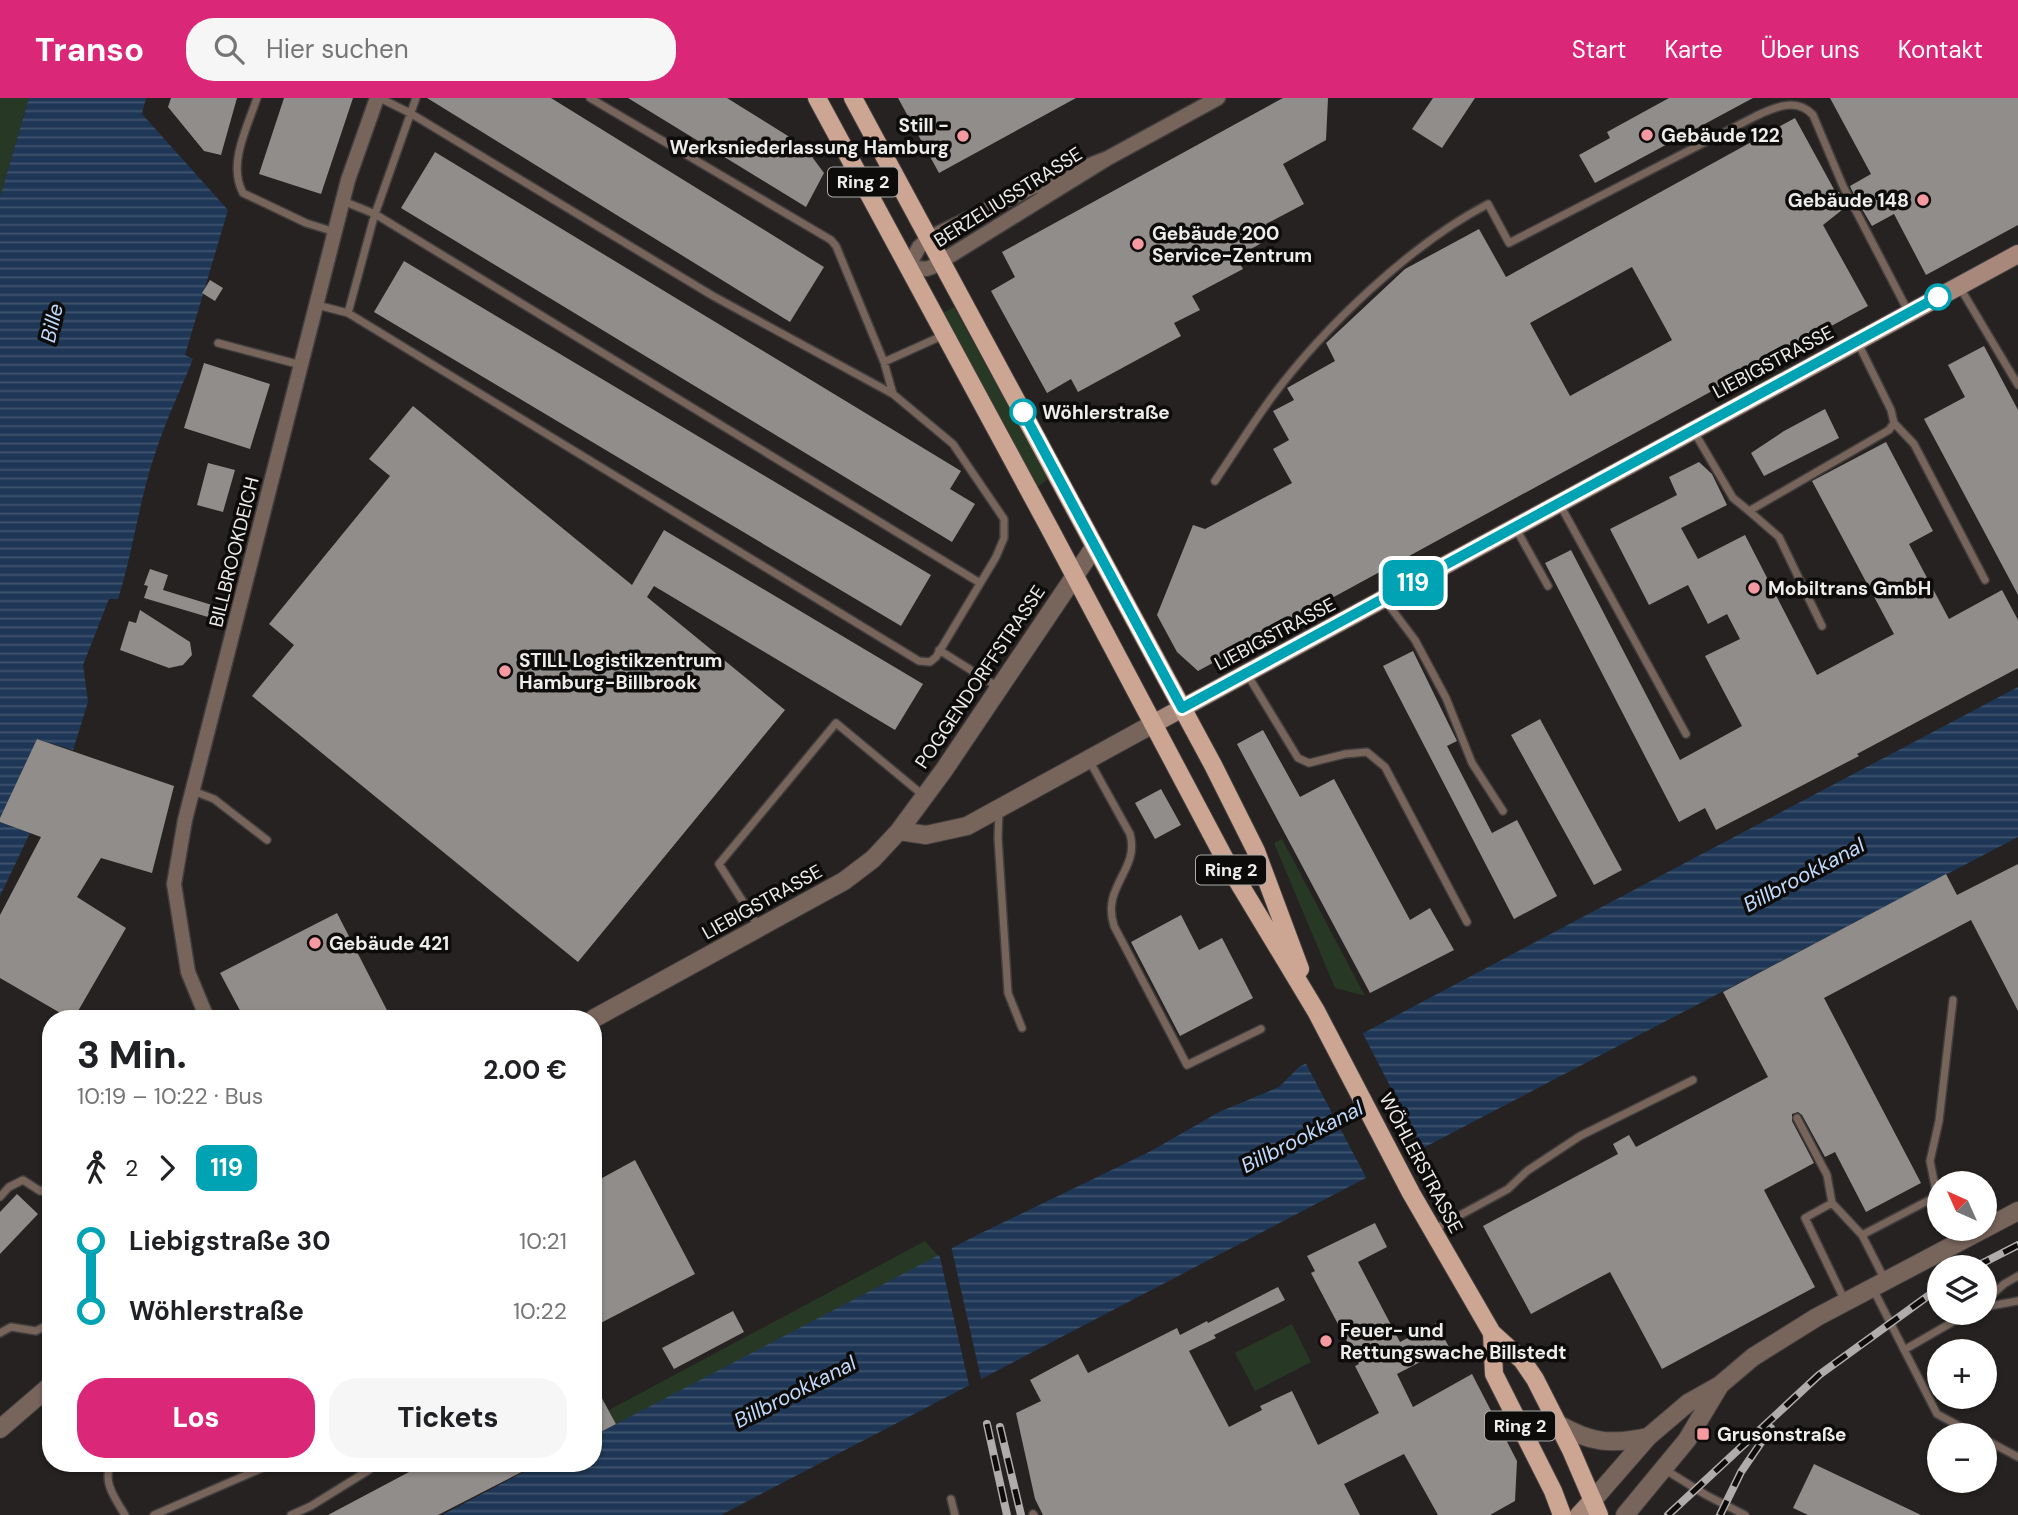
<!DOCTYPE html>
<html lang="de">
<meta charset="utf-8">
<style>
body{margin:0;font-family:"DM Sans",sans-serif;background:#f6f6f6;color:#202124;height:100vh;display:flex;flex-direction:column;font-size:26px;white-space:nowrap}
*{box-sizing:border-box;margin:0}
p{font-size:23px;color:#757577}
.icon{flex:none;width:38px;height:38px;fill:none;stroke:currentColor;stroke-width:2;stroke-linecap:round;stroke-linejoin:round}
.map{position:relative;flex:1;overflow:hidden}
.drawer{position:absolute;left:42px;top:912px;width:560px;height:462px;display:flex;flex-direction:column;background:#fff;border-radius:28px;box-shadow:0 2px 5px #0004}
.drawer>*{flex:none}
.badge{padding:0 14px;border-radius:10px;font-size:24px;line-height:46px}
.needle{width:46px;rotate:315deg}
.buttons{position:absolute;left:1927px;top:1073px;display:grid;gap:14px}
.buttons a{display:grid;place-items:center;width:70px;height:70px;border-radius:50%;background:#fff;box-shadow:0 2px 5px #0004;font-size:35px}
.map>.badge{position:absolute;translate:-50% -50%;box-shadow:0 0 0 4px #fff}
.legs{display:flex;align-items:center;gap:10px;height:77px;padding:0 35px;font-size:23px}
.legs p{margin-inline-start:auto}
.overview{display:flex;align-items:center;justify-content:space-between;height:119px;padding:0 35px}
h1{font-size:38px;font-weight:800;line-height:52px}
.primary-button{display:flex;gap:14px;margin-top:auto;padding:14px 35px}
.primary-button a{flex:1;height:80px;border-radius:28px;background:#db2777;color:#fff;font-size:28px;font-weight:800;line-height:80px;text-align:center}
.primary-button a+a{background:#f6f6f6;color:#202124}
ul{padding:0 35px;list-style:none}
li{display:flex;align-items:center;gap:24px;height:70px;font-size:26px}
li i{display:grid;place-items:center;width:10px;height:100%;margin:0 9px;background:currentColor}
li i::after{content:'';width:18px;height:18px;margin:-9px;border:5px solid;border-radius:50%;background:#fff}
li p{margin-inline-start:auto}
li:first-child i{background:linear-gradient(#0000 50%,currentColor 0)}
li:last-child i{background:linear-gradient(currentColor 50%,#0000 0)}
header{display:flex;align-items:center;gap:42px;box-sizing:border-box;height:98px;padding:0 35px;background:#db2777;color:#fff}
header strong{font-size:33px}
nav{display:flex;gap:38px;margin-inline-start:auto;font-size:24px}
.search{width:490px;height:63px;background:#f6f6f6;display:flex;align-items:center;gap:18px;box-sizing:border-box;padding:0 24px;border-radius:28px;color:#757577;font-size:26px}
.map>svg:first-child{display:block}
.green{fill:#273924}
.water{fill:url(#water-rules)}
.pier{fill:#252221}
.building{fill:#918d8b;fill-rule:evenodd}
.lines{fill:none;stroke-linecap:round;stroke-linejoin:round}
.service-casing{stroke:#413e3d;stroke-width:10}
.minor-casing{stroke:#413e3d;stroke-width:17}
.tertiary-casing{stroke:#413e3d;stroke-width:20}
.secondary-casing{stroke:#413e3d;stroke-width:20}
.primary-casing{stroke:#413e3d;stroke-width:20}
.service{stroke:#77645b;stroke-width:7}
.minor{stroke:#77645b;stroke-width:14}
.tertiary{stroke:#77645b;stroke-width:18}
.secondary{stroke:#a7887b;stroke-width:18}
.primary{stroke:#cda593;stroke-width:18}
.rail-casing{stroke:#afacab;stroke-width:8}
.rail{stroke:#0d0c0b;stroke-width:5;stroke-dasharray:16;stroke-linecap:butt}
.line-1-casing{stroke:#fff;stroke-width:16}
.line-1{stroke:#00a3b4;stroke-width:10}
.poi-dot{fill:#f49aa0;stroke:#0d0c0b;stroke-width:2.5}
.stop-1-dot{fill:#fff;stroke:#00a3b4;stroke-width:3.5}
.labels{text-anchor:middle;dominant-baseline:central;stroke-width:7;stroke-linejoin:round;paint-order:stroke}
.shield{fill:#0d0c0b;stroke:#abaaa8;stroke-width:2}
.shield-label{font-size:18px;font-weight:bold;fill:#efedec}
.poi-label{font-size:19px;font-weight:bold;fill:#efedec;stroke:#0d0c0b;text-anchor:start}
.street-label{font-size:19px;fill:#efedec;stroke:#0d0c0b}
.stop-label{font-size:19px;font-weight:bold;fill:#efedec;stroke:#0d0c0b;text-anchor:start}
.water-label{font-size:21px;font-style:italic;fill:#c0dafd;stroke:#0d0c0b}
</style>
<header>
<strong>Transo</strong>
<div class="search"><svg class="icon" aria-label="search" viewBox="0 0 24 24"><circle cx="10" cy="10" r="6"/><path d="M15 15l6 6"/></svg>Hier suchen</div>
<nav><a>Start</a><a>Karte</a><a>Über uns</a><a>Kontakt</a></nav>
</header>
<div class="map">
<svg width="2018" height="1417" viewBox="0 0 2018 1417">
<defs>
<pattern id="water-rules" width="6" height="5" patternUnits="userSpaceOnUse" patternTransform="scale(1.75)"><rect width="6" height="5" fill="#1f3756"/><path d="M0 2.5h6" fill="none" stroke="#40546e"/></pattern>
</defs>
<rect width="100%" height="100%" fill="#252221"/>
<path class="green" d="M0,0H29L0,99Z
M954,209L1048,381L1038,389L943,215Z
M1282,741L1365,898L1335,890L1274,745Z
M925,1143L939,1159L616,1326L609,1312Z
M1292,1226L1311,1264L1255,1293L1235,1255Z"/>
<path class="water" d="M29,0H146L142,16L228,112L185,257L193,261C181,291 167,320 157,350C139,400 134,451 118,501H109L83,567L88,604L73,652L37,641L0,720V99Z
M2018,589V739L721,1417H442L541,1365H593V1338L979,1136L1151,1053L1219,1014L1279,989L1299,969Z
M0,724L30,735L0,798Z"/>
<path class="pier" d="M1361,932L1424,1054L1368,1083L1304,962Z
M951,1148L982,1285L970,1291L939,1155Z"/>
<path class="building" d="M171,0H237L221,57L204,53L168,9Z
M284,0H353L321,96L259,76Z
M427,0H551L824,169L790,224Z
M628,0H727L804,48L824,75L806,109Z
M898,0H1076L939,75Z
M1283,0H1328L1326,42L1283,66L1304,106L1266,126L1273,139L1236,159L1243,171L1192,198L1200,212L1174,225L1181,238L1078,294L1071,281L1047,295L991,193L1015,179L1002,154Z
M1433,0H1475L1442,50L1412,31Z
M1669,0H1753L1595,85L1579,57L1610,40L1607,34Z
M1830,0H2018V127L1926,177L1894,116L1872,128L1856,101L1850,88L1871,76Z
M1795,20L1836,95L1839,94L1847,108L1823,127L1868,208L1198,573L1177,554L1157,517L1193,427L1205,431L1292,385L1273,351L1289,342L1273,313L1294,302L1287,290L1335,263L1326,245L1405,171L1479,131L1506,179ZM1632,169L1672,242L1570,298L1530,225Z
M435,54L961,373L950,391L975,406L952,444L401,110Z
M404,163L931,477L901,528L374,214Z
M210,182L223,190L215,203L202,195Z
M1984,248L2018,312V497L1924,321L1965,299L1948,267Z
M204,265L270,286L250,351L184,330Z
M413,308L632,487L664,432L923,586L895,632L654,488L647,499L785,612L578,864L252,598L294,547L269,526L390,378L369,361Z
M1825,311L1839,340L1764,378L1751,355L1784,333Z
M1886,344L1933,433L1909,446L1949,521L2002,492L2018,522V570L1857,656L1859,658L1716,732L1705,710L1679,724L1545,465L1571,452L1680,662L1742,628L1705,558L1740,541L1727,516L1708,526L1688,487L1649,507L1610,431L1677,397L1669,379L1699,364L1712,376L1727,407L1681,430L1698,461L1745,437L1817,577L1894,536L1812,383Z
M208,365L235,372L223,414L197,407Z
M150,471L168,477L163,492L212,507L208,519L144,500L148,488L144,487Z
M140,512L190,544L192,557L183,567L169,570L120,552L129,523L136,525Z
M1413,553L1457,643L1447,648L1492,735L1517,722L1557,798L1514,821L1383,568Z
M1540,621L1622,772L1594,787L1511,637Z
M1263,632L1300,699L1334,681L1410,822L1430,810L1454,852L1370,895L1237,646Z
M37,641L174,688L152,775L101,760L77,799L126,830L74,920H69L0,880V817L41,739L0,724V720Z
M1161,691L1181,727L1155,741L1135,705Z
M2018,766V913L1971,822L1824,900L1921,1085L1866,1114L1835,1054L1825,1059L1802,1017L1798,1014L1792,1016V1023L1814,1065L1764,1092L1815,1189L1662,1271L1610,1174L1531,1216L1483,1128L1618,1056L1613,1046L1629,1037L1636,1049L1768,979L1723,894L1946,776L1957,797Z
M337,815L391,920H244L220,875Z
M1181,817L1199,852L1222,840L1253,900L1180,938L1131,844Z
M635,1062L695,1176L593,1229V1085Z
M17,1096L38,1116L0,1156V1114Z
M1375,1125L1387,1149L1358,1164L1400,1244L1436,1225L1449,1249L1397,1276L1413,1309L1472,1276L1517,1363L1515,1403L1490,1417H1438L1404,1356L1344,1386L1360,1417H1043L1035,1401L1016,1315L1041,1303L1030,1282L1078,1256L1088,1275L1177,1230L1180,1237L1207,1223L1208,1225L1278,1189L1285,1202L1214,1237L1216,1240L1189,1253L1229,1329L1262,1312L1260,1308L1292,1293L1318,1347L1379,1315L1355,1268L1359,1266L1311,1175L1315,1173L1307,1158Z
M733,1213L744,1234L674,1271L662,1250Z
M593,1284L616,1326L593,1338Z
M426,1365H539L438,1417H328Z
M1814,1366L1921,1417H1808L1793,1410Z"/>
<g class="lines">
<defs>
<path id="service" d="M257,0C248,28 227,66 243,95L306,125L335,134
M380,0L410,15L713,198L893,296
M343,103L375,116L980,485
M1959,188L2018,287
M317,207L348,215L919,563L930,564L936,559L996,459L1004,440V421L953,346L893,296L884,264L836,148L831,142L590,0
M348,215L374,119L416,0
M218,245L301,267
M884,264L944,237
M1894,325L1914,346L1985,482
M1693,332L1733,400L1749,413L1889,332L1894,325L1891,312L1857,243
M1215,383C1234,355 1252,326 1272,299C1324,229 1411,146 1488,106L1509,145L1756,18C1777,8 1797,0 1813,17L1843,88L1909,215
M1559,405L1686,636
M1749,413L1779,439L1822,528
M1515,429L1548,488
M1384,501L1415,542L1446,600L1472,665L1503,713
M939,552L998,589
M1247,576L1298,660L1309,665L1345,656L1367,654L1385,669L1467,824
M1089,662L1130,736C1140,772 1101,788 1114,828L1187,967L1261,931
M193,693L214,701L267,742
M999,711L998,740L1008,895L1022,930
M759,829L719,766L836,625L924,698
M1797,1020L1827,1077L1832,1105
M1937,1098L1930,1063L1939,1023L1953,902
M0,1099L9,1089L23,1082L40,1093L51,1090
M1433,1132L1508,1091L1527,1073L1580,1038L1693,982
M1885,1182L1862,1137L1937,1098L1939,1101
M1873,1191L1937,1316L1976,1337
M1845,1203L1805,1120L1832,1105L1862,1137
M1984,1204L2004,1186L2018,1178
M1984,1209L2018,1203
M0,1235L11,1229L36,1233L51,1225
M1904,1252L1970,1214
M1984,1341L2018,1359
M111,1365C102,1384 115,1400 125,1417
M1664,1371L1706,1397L1745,1417
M951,1401L955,1417
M1033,1416L1034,1417
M154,1417L274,1365
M291,1417L311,1408L369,1372L370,1365"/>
<path id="minor" d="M1108,60L1031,90L929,140L919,149L908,169L926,171L932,169L1108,60L1218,0
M207,920L188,874L174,786L185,722L348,82L377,0"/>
<path id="tertiary" d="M899,733L926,737L967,728L1153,626
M593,921L844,783L873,761L899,733L944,672L1095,448
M1558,1326C1591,1345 1611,1347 1648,1339
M0,1331L51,1287
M1593,1402L1648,1339L1688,1305L1720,1287L1753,1259L1817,1219L2018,1113
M1625,1417L1687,1342L1720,1287"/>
<path id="secondary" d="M1153,626L2018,156
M1579,1417L1593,1402"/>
<path id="primary" d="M817,0L1051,433L1228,767L1316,913L1411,1095L1492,1235L1522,1262L1535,1281L1571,1352L1599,1417
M853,0L1213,667L1256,753L1300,871
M1492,1235L1494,1276L1553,1393L1562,1417"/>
</defs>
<use href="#service" class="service-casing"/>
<use href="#minor" class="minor-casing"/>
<use href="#tertiary" class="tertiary-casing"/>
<use href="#secondary" class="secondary-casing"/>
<use href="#primary" class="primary-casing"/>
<use href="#service" class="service"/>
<use href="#minor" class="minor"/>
<use href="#tertiary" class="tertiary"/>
<use href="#secondary" class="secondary"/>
<use href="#primary" class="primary"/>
<defs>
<path id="rail" d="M1975,1169L2018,1147
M987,1326L1007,1417
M1000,1329L1021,1417
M1668,1417L1819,1277L1939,1190
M1720,1417L1741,1374L1771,1330"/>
</defs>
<use href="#rail" class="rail-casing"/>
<use href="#rail" class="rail"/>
</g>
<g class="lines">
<defs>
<path id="line-1" d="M1023,314L1182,610L1938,199"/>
</defs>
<use href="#line-1" class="line-1-casing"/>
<use href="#line-1" class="line-1"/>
</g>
<g class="poi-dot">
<circle cx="1647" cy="37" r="7"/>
<circle cx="963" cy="38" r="7"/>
<circle cx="1923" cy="102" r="7"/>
<circle cx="1138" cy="146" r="7"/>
<circle cx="1754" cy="490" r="7"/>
<circle cx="505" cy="573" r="7"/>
<circle cx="315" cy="845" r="7"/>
<circle cx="1326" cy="1243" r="7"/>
<rect x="1696" y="1329" width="14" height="14" rx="3.5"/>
</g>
<g class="stop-1-dot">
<circle cx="1938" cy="199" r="12"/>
<circle cx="1023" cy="314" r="12"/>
</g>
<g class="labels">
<g class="shield">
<rect x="828" y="69.5" width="70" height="29" rx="5"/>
<rect x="1196" y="757.5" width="70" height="29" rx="5"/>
<rect x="1485" y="1313.5" width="70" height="29" rx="5"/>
</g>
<g class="shield-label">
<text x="863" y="84">Ring 2</text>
<text x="1231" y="772">Ring 2</text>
<text x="1520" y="1328">Ring 2</text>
</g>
<g class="poi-label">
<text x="949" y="27" text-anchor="end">Still -<tspan x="949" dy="22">Werksniederlassung Hamburg</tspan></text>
<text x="1661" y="37">Gebäude 122</text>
<text x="1909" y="102" text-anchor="end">Gebäude 148</text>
<text x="1152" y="135">Gebäude 200<tspan x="1152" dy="22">Service-Zentrum</tspan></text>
<text x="1768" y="490">Mobiltrans GmbH</text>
<text x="519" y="562">STILL Logistikzentrum<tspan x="519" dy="22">Hamburg-Billbrook</tspan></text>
<text x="329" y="845">Gebäude 421</text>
<text x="1340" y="1232">Feuer- und<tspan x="1340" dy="22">Rettungswache Billstedt</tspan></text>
<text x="1717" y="1336">Grusonstraße</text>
</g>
<g class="street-label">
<text transform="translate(1008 99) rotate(-32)">BERZELIUSSTRASSE</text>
<text transform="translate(1773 264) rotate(-28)">LIEBIGSTRASSE</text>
<text transform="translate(234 454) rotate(-76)">BILLBROOKDEICH</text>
<text transform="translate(1275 536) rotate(-28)">LIEBIGSTRASSE</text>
<text transform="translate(980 579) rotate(-56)">POGGENDORFFSTRASSE</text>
<text transform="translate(762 804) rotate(-29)">LIEBIGSTRASSE</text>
<text transform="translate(1421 1065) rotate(62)">WÖHLERSTRASSE</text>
</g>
<g class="stop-label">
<text x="1042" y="314">Wöhlerstraße</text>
</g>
<g class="water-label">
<text transform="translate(52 225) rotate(-77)">Bille</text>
<text transform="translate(1804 777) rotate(-28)">Billbrookkanal</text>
<text transform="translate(1302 1039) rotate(-27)">Billbrookkanal</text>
<text transform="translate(795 1294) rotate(-27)">Billbrookkanal</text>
</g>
</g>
</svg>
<div class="buttons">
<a><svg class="needle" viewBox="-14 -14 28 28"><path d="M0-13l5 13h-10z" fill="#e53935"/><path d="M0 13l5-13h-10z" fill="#757577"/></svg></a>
<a><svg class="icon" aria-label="layers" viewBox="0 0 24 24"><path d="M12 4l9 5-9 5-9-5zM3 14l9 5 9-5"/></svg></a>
<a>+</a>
<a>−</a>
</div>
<b class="badge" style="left:1413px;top:485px;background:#00a3b4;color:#fff">119</b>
<section class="drawer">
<div class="overview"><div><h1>3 Min.</h1><p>10:19 – 10:22 · Bus</p></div><b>2.00 €</b></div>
<div class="legs"><svg class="icon" aria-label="walk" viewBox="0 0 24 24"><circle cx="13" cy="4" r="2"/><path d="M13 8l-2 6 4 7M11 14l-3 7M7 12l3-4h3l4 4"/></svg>2<svg class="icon" aria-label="forward" viewBox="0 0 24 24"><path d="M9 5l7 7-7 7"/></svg><b class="badge" style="background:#00a3b4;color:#fff">119</b></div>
<ul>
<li><i style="color:#00a3b4"></i><b>Liebigstraße 30</b><p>10:21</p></li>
<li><i style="color:#00a3b4"></i><b>Wöhlerstraße</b><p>10:22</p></li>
</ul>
<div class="primary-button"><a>Los</a><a>Tickets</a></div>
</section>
</div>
